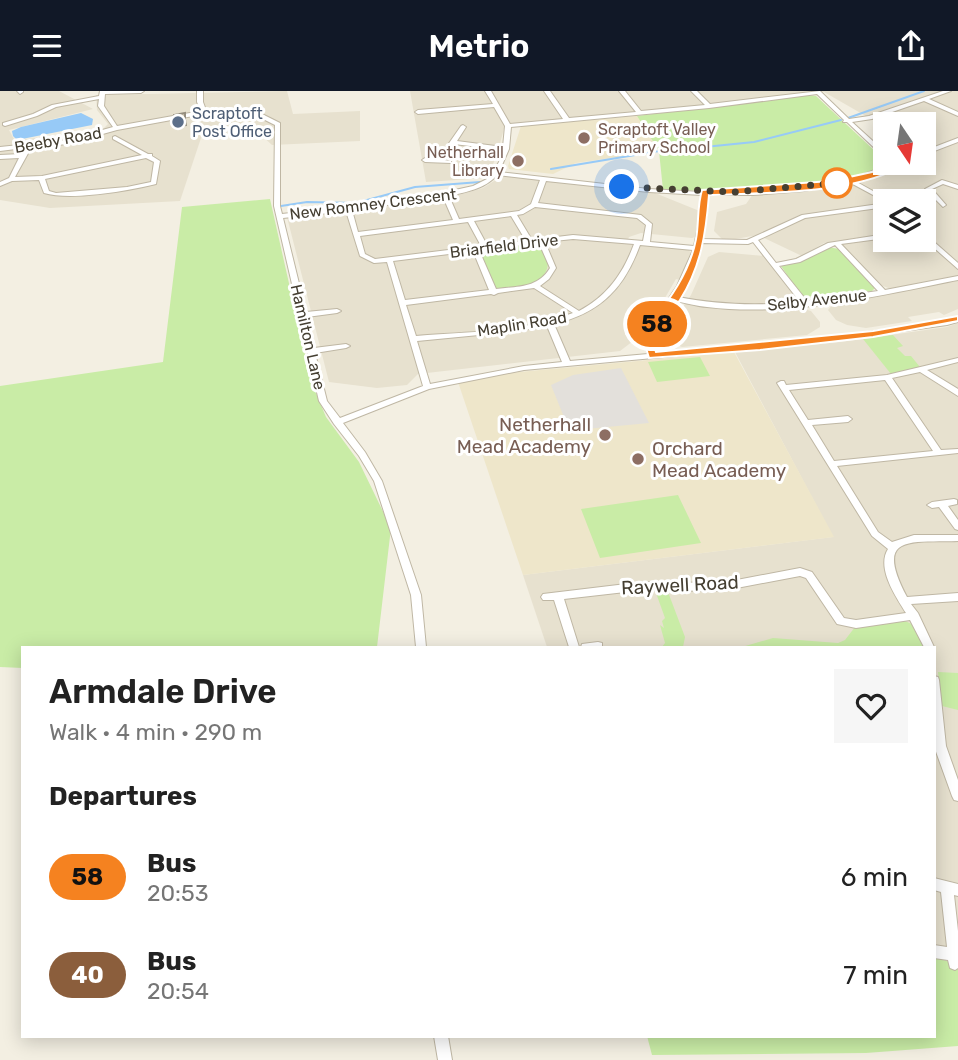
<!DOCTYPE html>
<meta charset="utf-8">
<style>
body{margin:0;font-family:Rubik,sans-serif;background:#f6f6f6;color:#222;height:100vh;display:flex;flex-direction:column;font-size:26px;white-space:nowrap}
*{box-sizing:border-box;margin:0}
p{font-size:23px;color:#767676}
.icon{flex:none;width:38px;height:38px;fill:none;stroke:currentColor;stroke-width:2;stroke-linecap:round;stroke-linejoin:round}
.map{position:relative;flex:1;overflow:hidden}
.side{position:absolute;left:21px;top:555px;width:915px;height:392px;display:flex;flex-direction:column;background:#fff;border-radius:0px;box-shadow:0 4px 18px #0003}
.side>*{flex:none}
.badge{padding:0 14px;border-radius:23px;font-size:24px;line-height:46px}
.needle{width:46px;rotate:167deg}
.tools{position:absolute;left:873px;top:21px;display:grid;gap:14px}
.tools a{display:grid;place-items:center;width:63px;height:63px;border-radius:0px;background:#fff;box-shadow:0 4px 18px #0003;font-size:35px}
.you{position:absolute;width:35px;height:35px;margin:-18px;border:5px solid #fff;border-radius:50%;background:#1a73e8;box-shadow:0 0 0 10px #1a73e833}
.map>.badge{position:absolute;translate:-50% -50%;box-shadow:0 0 0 4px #fff}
h2{padding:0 28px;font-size:26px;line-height:63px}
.round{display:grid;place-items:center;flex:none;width:74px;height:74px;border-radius:0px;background:#f6f6f6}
.summary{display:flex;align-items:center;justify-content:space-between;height:119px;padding:0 28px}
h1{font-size:33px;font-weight:600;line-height:52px}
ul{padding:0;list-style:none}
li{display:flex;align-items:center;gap:21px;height:98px;padding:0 28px}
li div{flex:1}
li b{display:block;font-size:26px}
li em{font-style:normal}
li .badge{min-width:77px;font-weight:700;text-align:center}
header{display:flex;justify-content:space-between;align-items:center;height:91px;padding:0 28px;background:#111827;color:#fff;font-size:32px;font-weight:600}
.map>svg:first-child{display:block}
.residential{fill:#e7e1cf;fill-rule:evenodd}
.education{fill:#eee6ca}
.green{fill:#c9eca6}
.parking{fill:#e3e0db}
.water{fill:#97caf7}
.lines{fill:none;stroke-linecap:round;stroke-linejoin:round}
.stream{stroke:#97caf7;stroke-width:2}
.minor-casing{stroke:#bfb7a4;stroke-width:2}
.minor{fill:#fff;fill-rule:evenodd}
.shaded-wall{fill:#958e7f}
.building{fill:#d5cbb6;stroke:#958e7f;stroke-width:2}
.line{fill:#f58220;stroke:#fff;stroke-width:2}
.walk{stroke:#453f32;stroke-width:7;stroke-dasharray:0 12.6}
.service-dot{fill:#5c6f8a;stroke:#fff;stroke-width:2.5}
.education-dot{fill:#8d6e63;stroke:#fff;stroke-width:2.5}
.stop-dot{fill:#fff;stroke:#f58220;stroke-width:3.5}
.labels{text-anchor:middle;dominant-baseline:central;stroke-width:6;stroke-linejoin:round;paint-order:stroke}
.far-service-label{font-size:16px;fill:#4e5e75;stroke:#fff;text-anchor:start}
.far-education-label{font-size:16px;fill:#785e54;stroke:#fff;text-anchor:start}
.far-street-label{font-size:16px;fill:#453f32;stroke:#fff}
.education-label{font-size:19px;fill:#785e54;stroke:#fff;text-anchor:end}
.street-label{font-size:19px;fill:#453f32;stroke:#fff}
</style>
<header><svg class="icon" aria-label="menu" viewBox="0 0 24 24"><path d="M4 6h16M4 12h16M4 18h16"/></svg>Metrio<svg class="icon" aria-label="share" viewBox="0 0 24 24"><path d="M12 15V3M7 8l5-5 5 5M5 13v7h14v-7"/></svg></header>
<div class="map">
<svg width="958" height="969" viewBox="0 0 958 969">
<rect width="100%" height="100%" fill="#f3efe2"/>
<path class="residential" d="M0,0H59L93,18L9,39L15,50L49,45L75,46L103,38L108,33L97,19L96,4L287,0L293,23L360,20V50L272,54L261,44L201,47L180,110L50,117L0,109Z
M410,0H958V218L944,224L939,221L908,226L912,230L866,237L847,234L836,229L828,219L834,212L896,200L878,193L838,150L824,152L802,165L758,144L724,150L714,140L717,121L746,113L753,103L845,93L911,72H924V66L931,63L924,59V33H886L885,36L824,1L505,34L496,67L486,87L426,91ZM886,110H924V149H886Z
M502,85L655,102L702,121L698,145L692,147L641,142L629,146L627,151L687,158L692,162L681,189L676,188L645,241L620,260L418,283L407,294L377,297L329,291L287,126L452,106L483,97Z
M719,161L765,165L794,204L790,209L794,215L811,220L820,231V236L807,244L682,256L670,251L665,242L691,204L708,166Z
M958,232V876L935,868L934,556H547L523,484L833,446L735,261L840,251L947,236Z"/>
<path class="education" d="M637,25L659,60L576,72L553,83L509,78L508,75L521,35Z
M734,261L834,446L523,484L458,291L497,283Z"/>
<path class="green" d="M806,4L816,5L891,75C817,99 741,101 663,99L659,60L637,25Z
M270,108L311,290L326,326L359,371L391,437L377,556H23V577L0,576V295L163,271L182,116Z
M538,152L548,170C548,197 516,196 496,199L479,160Z
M828,156L839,158L875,197L872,200L802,206L781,175L801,171Z
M893,244L903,255L897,257L905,265H911L920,276L891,283L863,248Z
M700,266L710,285L657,291L648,271Z
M678,404L701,452L600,467L581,418Z
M668,501L685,546L683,556H662L665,552L660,534L664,537L662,530L665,527L656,502Z
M905,530L914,534L923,556H742L773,547L838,552L845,549L855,536Z
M938,581L958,582V619L942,615Z
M935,866L958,874V955L866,962L652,964L647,945H934Z"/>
<path class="parking" d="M621,277L649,332L586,338L573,330L566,331L551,294L573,284Z"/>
<path class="water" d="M81,22L93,28L92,34L17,49L13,45L12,40L21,36Z"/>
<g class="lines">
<path class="stream" d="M848,27L924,0
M665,60L754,51L841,29
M551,78L659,60
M281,115L307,111L356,112L415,96L480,91"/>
<defs>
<path id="minor" d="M17,0H23V1L20,3Z
M100,0H144L141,2L105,3L104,15L117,35L201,20L197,11V0H203V11L206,19L260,22L280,32V115L282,123L423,106L473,95L487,88L492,82L499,71L502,59L454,53L444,69L451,70V72L425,71L422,69L425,67L438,68L461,35L463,34L466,36L457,50L503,56L505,35L494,16L418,23L415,21L418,19L493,13L485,0H491L510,33L563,28L544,0H550L569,27L636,21L619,0H625L641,20L705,14L691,0H697L710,13L820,0L849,28L869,25L943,0H951L929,8L958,21V25L924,10L872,28L852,31L886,62V68L847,31H843L844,29L817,3L709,17L511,36L509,58L499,81L649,98L701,101L705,99L708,101C756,101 800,97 848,88C867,84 885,72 905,72L855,90L891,110L886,111L849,91L804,100L753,104H708L707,122L702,148L747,149L802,124L886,112V116L805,127L758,149L776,172L796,168L828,152L886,143V147L841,153L885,199L958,185V189C878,205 789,226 707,216C697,215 686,212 675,210L652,244L656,262L825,247L946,230L958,226V231L947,234L825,251L524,279L429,298L343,332L365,361L382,390L421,504L426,556H416L411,504L374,390L359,365L334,333L319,310L274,115L275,34L259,26L204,23L117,39L67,53L31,57L15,86L42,85L142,64L113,48V46L115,45L148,63H152V65L160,70L156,93C128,100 70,110 44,102L39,89L12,90L0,95V91L9,87L19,67L0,68V64L21,63L24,57L0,60V56L67,49L113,36L98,15L99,8L56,16L37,25L5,35L3,34V32L33,23L52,14L99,5ZM146,67L154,71L151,91L127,96L56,102L49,100L45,88ZM497,84L540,89L531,113L519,120L459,128L449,105C466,101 485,98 497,84ZM546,90L649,101L702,104L701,122L694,155L650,151L652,133L641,124L538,112ZM443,106L453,129L358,141L352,119ZM535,116L637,127L646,134L643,150L573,144L532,149L517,124L523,123ZM346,120L360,165L374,172L387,171L423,295L340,327L327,310L315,262L346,257L350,255L346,253L314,257L307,226L337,222L341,220L337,218L306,221L283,127ZM511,125L526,150L487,154L474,130ZM468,131L481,155L375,168L365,163L360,145ZM573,148L634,153C623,183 607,205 579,220L540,195L549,188L556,177L545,151ZM753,151L800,211C758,215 719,214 678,206C687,191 700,169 701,152L748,153ZM539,152L550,177C537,198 517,195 496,198L479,159ZM640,154L693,159L677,195L644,244L648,263L570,270L554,233C600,222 624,198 640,154ZM835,154L878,200L807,210L779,175L800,171ZM473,160L489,199L405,209L393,170ZM534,197L573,222C523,241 468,241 416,245L406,214L491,203L494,204L498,202ZM547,235L562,271L524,275L430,293L417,250L511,241Z
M958,47V51L924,64V60Z
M942,89L958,94V98L943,93L932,98L946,114L943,116L925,98Z
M924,142L958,172V178L924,148Z
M958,267V271L927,279L958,298V305L920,281L892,287L941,359L958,358V362L837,375L878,441L892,451L914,444H958V450C911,452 873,442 907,506L958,502V510L911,513L918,522L934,556H924L910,529L856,537L837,533L806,487L800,485L721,500L643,499L564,508L579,556H569L554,509H543L541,506L543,503L643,491L721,492L800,477L812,481L844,527L856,529L906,522C896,506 876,477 888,458L872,445L777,292L781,290H784L786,294L887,284ZM885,289L933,360L834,370L812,334L848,331L852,328L848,325L808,329L789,299Z
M954,408L957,409V413L948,415L958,429V439L955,438L939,416L932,417L927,414L932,411Z
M598,551L602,552V556H581L582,553Z
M934,585L938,586L939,589L946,655L958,689V710L954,709L952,705L934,655Z
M934,787L958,793V805L954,804L958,840V877L955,879L950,877L948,869L934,867V854L947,856L941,801L934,799Z
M434,945H448L452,969H438Z"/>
</defs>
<use href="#minor" class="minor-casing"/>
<use href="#minor" class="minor"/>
</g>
<path class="shaded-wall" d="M185,22L187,35L176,36L174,30Z"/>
<path class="building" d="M185,22V28L174,30V24Z"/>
<path class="line" d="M899,70L906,72C863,103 762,102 709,104C706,142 701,176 680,209C669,226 647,239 656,261L873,240L958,225V230L873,246L760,259L649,267L642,244C664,215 689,186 696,148C699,132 697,115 702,99L831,90L872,81Z"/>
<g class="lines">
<path class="walk" d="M622,96L734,101L837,92"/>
</g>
<circle class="service-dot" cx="178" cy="31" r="7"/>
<g class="education-dot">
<circle cx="584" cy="47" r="7"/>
<circle cx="518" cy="70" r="7"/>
<circle cx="605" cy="344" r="7"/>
<circle cx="638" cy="368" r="7"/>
</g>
<circle class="stop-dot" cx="837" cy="92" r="14"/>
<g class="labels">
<g class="far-service-label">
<text x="192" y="22">Scraptoft<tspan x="192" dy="18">Post Office</tspan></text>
</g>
<g class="far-education-label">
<text x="598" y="38">Scraptoft Valley<tspan x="598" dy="18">Primary School</tspan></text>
<text x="504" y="61" text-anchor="end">Netherhall<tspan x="504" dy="18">Library</tspan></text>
</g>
<g class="far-street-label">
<text transform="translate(58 49) rotate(-10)">Beeby Road</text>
<text transform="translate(373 113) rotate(-7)">New Romney Crescent</text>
<text transform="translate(504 155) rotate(-7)">Briarfield Drive</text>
<text transform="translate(817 209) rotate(-6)">Selby Avenue</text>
<text transform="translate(522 233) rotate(-9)">Maplin Road</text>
<text transform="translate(308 246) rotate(77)">Hamilton Lane</text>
</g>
<g class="education-label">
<text x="591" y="333">Netherhall<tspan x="591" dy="22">Mead Academy</tspan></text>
<text x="652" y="357" text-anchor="start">Orchard<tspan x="652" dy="22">Mead Academy</tspan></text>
</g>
<g class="street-label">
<text transform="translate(680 494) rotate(-3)">Raywell Road</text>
</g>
</g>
</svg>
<div class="tools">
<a><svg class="needle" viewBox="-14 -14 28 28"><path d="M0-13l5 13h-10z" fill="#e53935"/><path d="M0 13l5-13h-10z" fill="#767676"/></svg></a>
<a><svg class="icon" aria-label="layers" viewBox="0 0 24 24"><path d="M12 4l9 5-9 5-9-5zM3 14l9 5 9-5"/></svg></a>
</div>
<div class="you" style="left:622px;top:96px"></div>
<b class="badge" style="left:657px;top:233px;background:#f58220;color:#111">58</b>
<section class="side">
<div class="summary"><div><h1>Armdale Drive</h1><p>Walk · 4 min · 290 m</p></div><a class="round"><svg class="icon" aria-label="heart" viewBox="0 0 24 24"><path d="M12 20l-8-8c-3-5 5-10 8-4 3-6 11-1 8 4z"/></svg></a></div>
<h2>Departures</h2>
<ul>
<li><span class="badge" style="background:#f58220;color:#111">58</span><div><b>Bus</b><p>20:53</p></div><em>6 min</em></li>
<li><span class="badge" style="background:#8b5e3c;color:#fff">40</span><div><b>Bus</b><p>20:54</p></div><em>7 min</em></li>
</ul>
</section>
</div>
